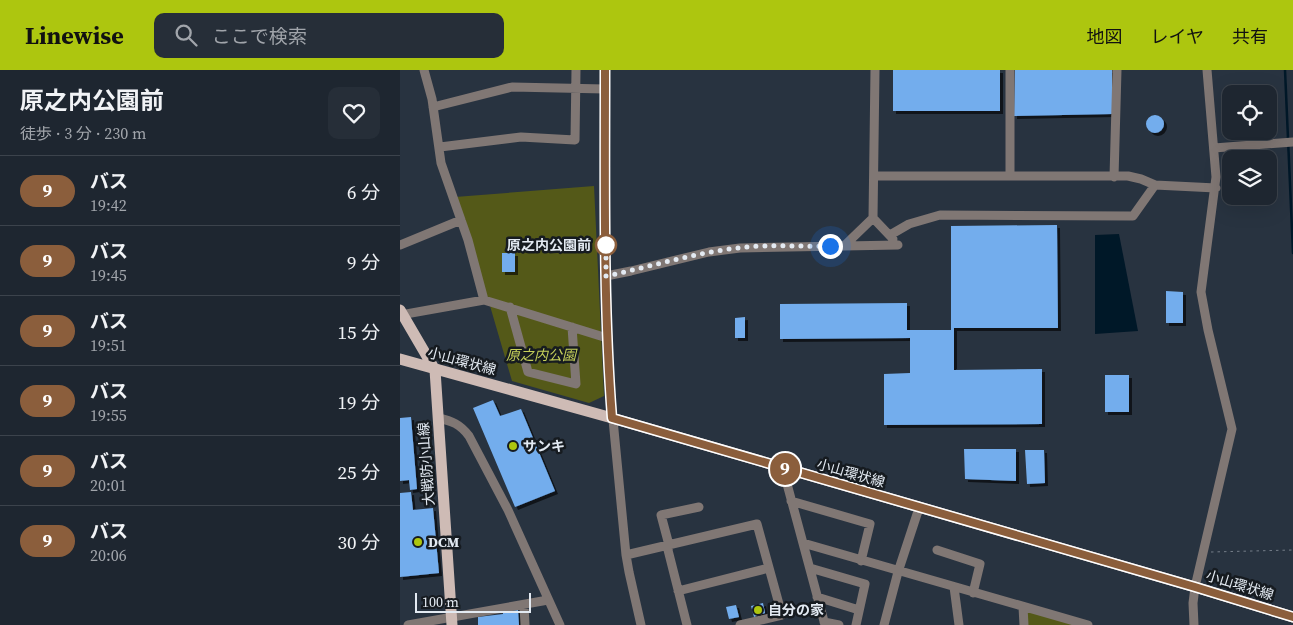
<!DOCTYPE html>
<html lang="ja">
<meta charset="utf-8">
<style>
body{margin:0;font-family:"Source Serif 4","Noto Sans JP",serif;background:#262e38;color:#f1f3f6;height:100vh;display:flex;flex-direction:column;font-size:19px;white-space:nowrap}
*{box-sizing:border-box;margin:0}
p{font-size:16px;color:#a1a5ab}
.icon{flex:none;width:28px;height:28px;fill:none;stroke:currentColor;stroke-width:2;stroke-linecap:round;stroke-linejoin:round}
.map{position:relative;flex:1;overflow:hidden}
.sheet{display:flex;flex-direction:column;background:#1e2630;width:400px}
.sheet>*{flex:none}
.badge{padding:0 10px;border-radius:16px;font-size:18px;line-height:32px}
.tools{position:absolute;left:822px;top:15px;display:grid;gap:10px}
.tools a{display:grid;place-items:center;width:55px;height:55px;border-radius:10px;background:#1e2630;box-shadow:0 5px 20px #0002,0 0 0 1px #3c434c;font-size:25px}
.scale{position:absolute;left:15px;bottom:12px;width:116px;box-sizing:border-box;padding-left:5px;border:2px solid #e3eaf2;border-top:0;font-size:14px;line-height:18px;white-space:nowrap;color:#e3eaf2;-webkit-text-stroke:4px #161b20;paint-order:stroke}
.you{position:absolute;width:25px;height:25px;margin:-12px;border:4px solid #fff;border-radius:50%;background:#1a73e8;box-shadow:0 0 0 8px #1a73e833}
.map>.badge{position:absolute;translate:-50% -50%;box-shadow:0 0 0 2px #fff}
.round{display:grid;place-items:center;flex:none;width:52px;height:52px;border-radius:10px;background:#262e38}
.overview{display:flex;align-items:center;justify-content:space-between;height:85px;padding:0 20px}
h1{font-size:24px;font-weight:700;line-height:38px}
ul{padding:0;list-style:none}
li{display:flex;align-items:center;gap:15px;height:70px;padding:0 20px;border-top:1px solid #3c434c}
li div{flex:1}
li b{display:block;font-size:19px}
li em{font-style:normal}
li .badge{min-width:55px;font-weight:700;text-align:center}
header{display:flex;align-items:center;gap:30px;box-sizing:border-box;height:70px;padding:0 25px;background:#adc60f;color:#111}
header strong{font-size:24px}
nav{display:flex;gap:28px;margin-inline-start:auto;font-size:18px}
.search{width:350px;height:45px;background:#262e38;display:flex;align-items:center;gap:12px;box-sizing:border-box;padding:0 18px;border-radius:10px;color:#a1a5ab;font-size:19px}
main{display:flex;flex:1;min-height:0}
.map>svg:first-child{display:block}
.green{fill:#545918}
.water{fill:#001828}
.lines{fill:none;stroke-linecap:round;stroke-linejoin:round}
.stream{stroke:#001828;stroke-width:2.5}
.building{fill:#73aded;filter:url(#shadow)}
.path{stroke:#747d88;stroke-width:1;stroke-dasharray:2.5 4;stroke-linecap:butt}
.minor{stroke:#807774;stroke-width:9}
.major{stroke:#cebbb5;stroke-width:11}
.line-casing{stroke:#fff;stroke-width:11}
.line{stroke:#8b5e3c;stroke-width:8}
.walk{stroke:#e3eaf2;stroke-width:5;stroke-dasharray:0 9}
.stop-dot{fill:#fff;stroke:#8b5e3c;stroke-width:2.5}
.poi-dot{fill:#adc60f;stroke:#161b20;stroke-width:2}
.labels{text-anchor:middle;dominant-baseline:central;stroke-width:5;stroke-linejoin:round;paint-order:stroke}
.stop-label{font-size:14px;font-weight:bold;fill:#e3eaf2;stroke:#161b20;text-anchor:end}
.park-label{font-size:14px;font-style:italic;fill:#c6d05a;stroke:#161b20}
.street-label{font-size:14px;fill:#e3eaf2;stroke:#161b20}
.poi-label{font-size:14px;font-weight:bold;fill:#e3eaf2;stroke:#161b20;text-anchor:start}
</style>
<header>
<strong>Linewise</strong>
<div class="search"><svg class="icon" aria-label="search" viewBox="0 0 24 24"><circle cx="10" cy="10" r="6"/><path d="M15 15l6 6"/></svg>ここで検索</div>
<nav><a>地図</a><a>レイヤ</a><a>共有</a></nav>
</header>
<main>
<section class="sheet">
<div class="overview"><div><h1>原之内公園前</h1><p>徒歩 · 3 分 · 230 m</p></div><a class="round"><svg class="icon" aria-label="heart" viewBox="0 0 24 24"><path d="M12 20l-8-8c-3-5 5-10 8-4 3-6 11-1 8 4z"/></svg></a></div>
<ul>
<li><span class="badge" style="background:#8b5e3c;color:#fff">9</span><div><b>バス</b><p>19:42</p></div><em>6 分</em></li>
<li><span class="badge" style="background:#8b5e3c;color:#fff">9</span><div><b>バス</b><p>19:45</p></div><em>9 分</em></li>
<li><span class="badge" style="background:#8b5e3c;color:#fff">9</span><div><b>バス</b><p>19:51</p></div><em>15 分</em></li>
<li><span class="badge" style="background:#8b5e3c;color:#fff">9</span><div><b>バス</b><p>19:55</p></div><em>19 分</em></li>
<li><span class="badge" style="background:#8b5e3c;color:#fff">9</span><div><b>バス</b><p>20:01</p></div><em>25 分</em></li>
<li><span class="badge" style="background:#8b5e3c;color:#fff">9</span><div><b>バス</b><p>20:06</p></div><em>30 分</em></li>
</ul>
</section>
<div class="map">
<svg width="893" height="555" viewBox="0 0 893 555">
<defs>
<filter id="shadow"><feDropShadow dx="3" dy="3" stdDeviation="0" flood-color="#0009"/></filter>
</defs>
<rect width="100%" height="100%" fill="#283340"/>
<path class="green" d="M194,116L204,326L189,333L112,311L88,229L55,127Z
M625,540L682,555H626Z"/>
<path class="water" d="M719,164L738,261L695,264V165Z"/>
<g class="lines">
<path class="stream" d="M885,0L893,183"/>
</g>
<path class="building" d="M493,0H600V41H493Z
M615,0H712V44L614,46Z
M746 54a9 9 0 1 1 18 0a9 9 0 1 1-18 0Z
M657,155L658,258H554V300L642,299V354L484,355V304L510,303V268L380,269V234L507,233V260H551V156Z
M102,183H115V202H102Z
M766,221L783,222V253H766Z
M345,247V268H335V248Z
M705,305H729V342H705Z
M93,330L100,346L121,339L155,421L115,437L73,338Z
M11,347L17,419L10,420L9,410L0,411V348Z
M564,379H616V411L565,409Z
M625,380H644L645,413L627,414Z
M11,422L13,440L33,438L39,503L0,507V423Z
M363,533L365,543L354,547L351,536Z
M336,535L339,547L329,549L326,537Z
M118,540L119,555H78V547L103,544V542Z"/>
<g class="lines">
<path class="path" d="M811,482L893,480"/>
<path class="minor" d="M24,0L32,29L41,93L68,170L84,230
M205,0L206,206L209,308L226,485L229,502L241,555
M33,37L112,17L205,19
M40,77L121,67L175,70L176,0
M814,78L893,72
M475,106H728L741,109L755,115L816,118
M610,106V0
M714,107L717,0
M473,148L493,169
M490,165L509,154L540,145L733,146L755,115
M0,175L61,150
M444,176L473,148L475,0
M206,206L231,201L309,182L340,178L498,175
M110,237L128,302L176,314L172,257
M0,245L84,230L207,268
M38,348C52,351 60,354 69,366L108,440L160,555
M383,399L425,555
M391,431L470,454L461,491
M403,473L688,555
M537,480L580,494L573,523
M226,485L357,454L382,545L340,555
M410,498L465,514L456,555
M554,517L559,555
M278,521L369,498
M417,527L459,540
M124,535L125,555
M623,537L624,555
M424,552L439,555
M8,555L148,530
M287,555L268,480L269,475L261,445L299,437
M484,555L498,502L519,438
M794,555L793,533L795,517L832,359L808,260L801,222L816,107L807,0"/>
<path class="major" d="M0,240L35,300L52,555
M0,289L212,348L795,517L893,547"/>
</g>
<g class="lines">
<defs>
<path id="line" d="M205,0C205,116 203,232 212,348L795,517L893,547"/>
</defs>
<use href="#line" class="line-casing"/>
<use href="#line" class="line"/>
<path class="walk" d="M206,175V168V206C250,197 293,183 338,178C368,174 400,177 430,176"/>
</g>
<circle class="stop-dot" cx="206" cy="175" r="10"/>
<g class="poi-dot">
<circle cx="113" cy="376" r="5"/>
<circle cx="18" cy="472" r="5"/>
<circle cx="358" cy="540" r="5"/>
</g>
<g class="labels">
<g class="stop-label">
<text x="191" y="175">原之内公園前</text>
</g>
<g class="park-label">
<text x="141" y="285">原之内公園</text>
</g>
<g class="street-label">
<text transform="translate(62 291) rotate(15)">小山環状線</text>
<text transform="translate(26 394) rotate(-94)">大戦防小山線</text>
<text transform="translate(451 403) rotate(16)">小山環状線</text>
<text transform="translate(840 515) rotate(17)">小山環状線</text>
</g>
<g class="poi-label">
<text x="123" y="376">サンキ</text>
<text x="28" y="472">DCM</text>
<text x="368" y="540">自分の家</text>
</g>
</g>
</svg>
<div class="tools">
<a><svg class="icon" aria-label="locate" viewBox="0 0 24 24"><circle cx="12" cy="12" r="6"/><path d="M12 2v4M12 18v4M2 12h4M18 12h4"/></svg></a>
<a><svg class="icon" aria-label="layers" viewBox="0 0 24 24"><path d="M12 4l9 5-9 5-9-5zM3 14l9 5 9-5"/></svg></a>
</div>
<div class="scale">100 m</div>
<div class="you" style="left:430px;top:176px"></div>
<b class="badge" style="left:385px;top:399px;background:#8b5e3c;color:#fff">9</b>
</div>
</main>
